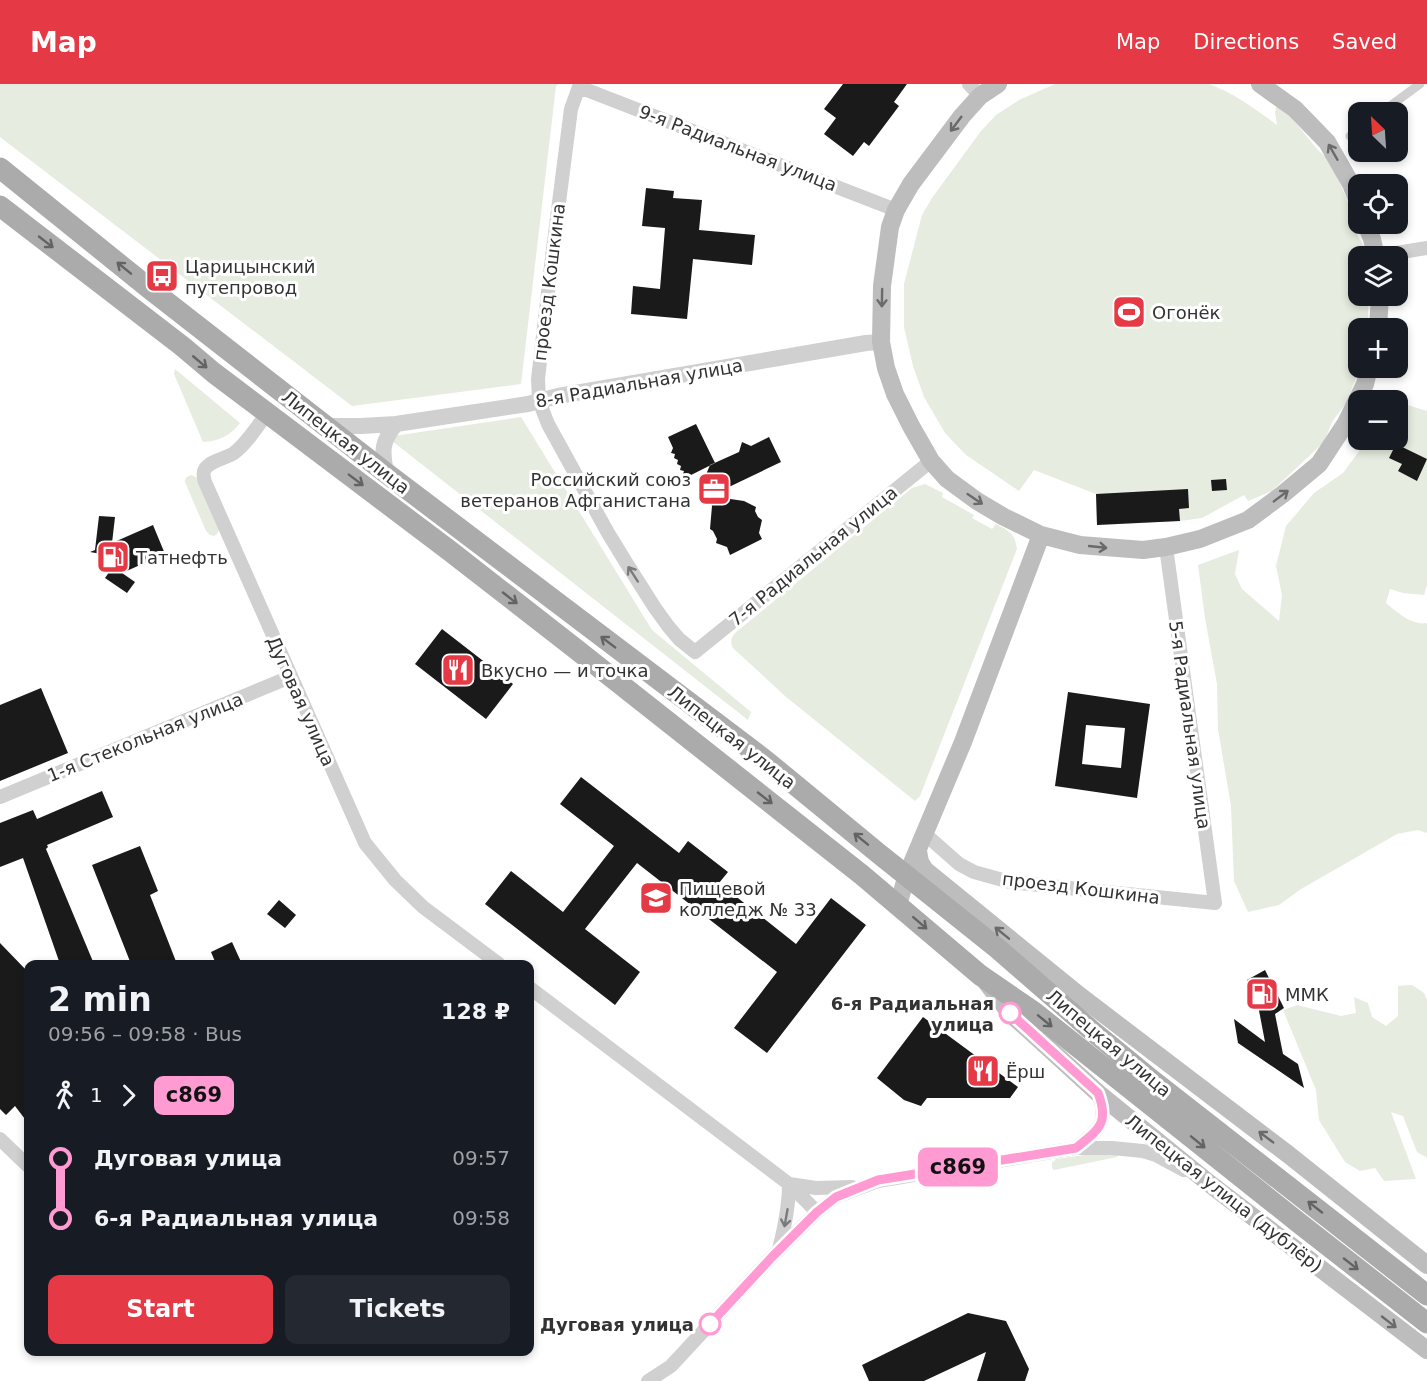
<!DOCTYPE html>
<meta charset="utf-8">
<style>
body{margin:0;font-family:"DejaVu Sans",sans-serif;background:#242831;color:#f1f3f6;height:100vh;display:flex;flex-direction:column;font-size:22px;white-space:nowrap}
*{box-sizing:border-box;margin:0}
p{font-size:20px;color:#9ea1a6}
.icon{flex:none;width:33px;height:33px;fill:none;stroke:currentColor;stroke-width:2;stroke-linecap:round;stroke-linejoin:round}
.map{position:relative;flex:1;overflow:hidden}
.sheet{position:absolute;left:24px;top:876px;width:510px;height:396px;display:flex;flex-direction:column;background:#171b24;border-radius:12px;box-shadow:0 3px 9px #0003}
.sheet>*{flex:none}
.badge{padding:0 12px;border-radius:9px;font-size:21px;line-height:39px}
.needle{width:39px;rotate:335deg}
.tools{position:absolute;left:1348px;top:18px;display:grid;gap:12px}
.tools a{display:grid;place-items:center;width:60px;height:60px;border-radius:12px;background:#171b24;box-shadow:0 3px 9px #0003;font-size:30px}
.map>.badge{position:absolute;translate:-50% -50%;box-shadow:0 0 0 3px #fff}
.legs{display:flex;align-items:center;gap:9px;height:66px;padding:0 24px;font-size:20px}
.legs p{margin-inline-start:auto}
.head{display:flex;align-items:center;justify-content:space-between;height:102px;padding:0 24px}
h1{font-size:33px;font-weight:600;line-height:45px}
.primary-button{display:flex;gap:12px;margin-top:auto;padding:12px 24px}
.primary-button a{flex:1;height:69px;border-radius:12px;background:#e63946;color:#fff;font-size:24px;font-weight:600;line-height:69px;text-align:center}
.primary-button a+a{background:#242831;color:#f1f3f6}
ul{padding:0 24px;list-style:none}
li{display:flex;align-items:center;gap:21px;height:60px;font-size:22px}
li i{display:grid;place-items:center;width:9px;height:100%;margin:0 8px;background:currentColor}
li i::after{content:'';width:15px;height:15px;margin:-8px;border:4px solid;border-radius:50%;background:#171b24}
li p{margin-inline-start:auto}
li:first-child i{background:linear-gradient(#0000 50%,currentColor 0)}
li:last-child i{background:linear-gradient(currentColor 50%,#0000 0)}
header{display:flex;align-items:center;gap:36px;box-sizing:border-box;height:84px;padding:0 30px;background:#e63946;color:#fff}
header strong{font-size:28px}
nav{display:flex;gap:33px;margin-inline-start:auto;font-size:21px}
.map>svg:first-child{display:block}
.green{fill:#e6ecdf}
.building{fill:#1a1a1a;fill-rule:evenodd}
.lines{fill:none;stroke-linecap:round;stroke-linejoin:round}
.pedestrian{stroke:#d0d0d0;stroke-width:9}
.minor{stroke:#d0d0d0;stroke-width:14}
.tertiary{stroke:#d0d0d0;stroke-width:16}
.secondary{stroke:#bdbdbd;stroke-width:18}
.primary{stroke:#ababab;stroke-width:21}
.oneway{stroke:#6a6a6a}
.oneway2{stroke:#636363}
.oneway3{stroke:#7a7a7a}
.line-1-casing{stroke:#fff;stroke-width:14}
.line-1{stroke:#ff9ad2;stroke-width:9}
.stop-1-dot{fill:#fff;stroke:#ff9ad2;stroke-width:3}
.labels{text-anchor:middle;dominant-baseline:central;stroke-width:6;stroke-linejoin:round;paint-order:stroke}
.street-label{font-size:18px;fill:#333;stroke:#fff}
.poi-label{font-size:18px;fill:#333;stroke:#fff;text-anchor:start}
.stop-label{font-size:18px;font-weight:bold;fill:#333;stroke:#fff;text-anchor:end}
</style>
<header>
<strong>Map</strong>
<nav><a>Map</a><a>Directions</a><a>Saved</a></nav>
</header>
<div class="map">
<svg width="1427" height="1297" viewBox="0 0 1427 1297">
<rect width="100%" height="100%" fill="#fff"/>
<path class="green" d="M0,0H558L556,2L521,300L352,322L0,53Z
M1055,0H1209C1234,9 1255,25 1277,41L1275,28L1277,21L1287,28L1317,65L1331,78L1350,123L1351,140L1365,164L1367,172H1359V212H1369L1368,229L1369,244H1359V284H1360L1346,319L1332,338L1324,358L1272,407L1248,417L1244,411L1202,434L1180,437L1097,441L1096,410L1034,386L1019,407L966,371L945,349L924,313L913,282L904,243V200L922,131L932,114L981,47L996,31L1019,16Z
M175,285L240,339C230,352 219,357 203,358L174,290Z
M1398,318L1427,327V501L1424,511L1403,509L1390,505L1386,519C1397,528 1412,542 1427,539V749L1418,746L1397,750L1301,805L1279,821L1248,828L1234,797L1231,722L1218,645L1217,600L1205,534L1198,481L1239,466L1235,490L1242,505L1279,537L1282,511L1276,482L1286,442L1314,409L1343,389L1365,359V356H1398Z
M521,333L652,546L751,628L748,636L387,353Z
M192,391L197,394L219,446L217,450L214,452L210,451L206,447L185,398C185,393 188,392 192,391Z
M925,400L943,409L942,413L974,431L972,434L992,445L996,440C1009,447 1015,449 1017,465L920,712L915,717L785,612L733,564C730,558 731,554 735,549L912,404Z
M1412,901L1424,909L1427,915V1074L1417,1068L1403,1032L1391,1028L1416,1095L1384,1097L1375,1084L1360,1087L1345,1078L1319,1036L1316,1006L1283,926L1297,921L1341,932L1356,929L1354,913L1368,919L1372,933L1386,942L1398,932V902Z
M1099,1069L1119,1070L1117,1073L1054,1086L1052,1084V1079L1056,1075Z"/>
<path class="building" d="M843,0H907L894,18L899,22L869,62L864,58L853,72L824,50L836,34L824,25Z
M646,104L674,107L673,114L702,116L699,146L755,151L752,181L693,175L687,235L631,230L633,202L660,205L665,144L642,142Z
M696,340L715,379L681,396L684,387L680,386L681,382L677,380L678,376L674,374L675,370L671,369L673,364L668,353Z
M769,353L781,378L710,412L744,417L756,423L755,427L758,433L762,436L759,449L762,455L730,471L727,463L716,459L717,455L713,447L710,445L712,422L706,408L700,405L710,381L739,368L742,358L751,362Z
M1396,360L1427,375L1417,397L1398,387L1402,380L1389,374Z
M1226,395L1227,406L1212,407L1211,396Z
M1188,405L1189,424L1179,425L1180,437L1097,441L1096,410Z
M99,432L115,433L112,459L153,441L165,470L122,489L135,498L127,509L105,494L112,484L107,471L90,468L95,466Z
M442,545L513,600L486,635L415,580Z
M41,604L68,669L0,697V621Z
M1068,608L1150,620L1137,714L1055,702ZM1086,641L1125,644L1121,684L1082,680Z
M581,693L679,769L688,757L728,788L719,799L796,860L831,814L866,841L767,969L734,944L777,888L637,779L585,845L640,888L615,921L485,820L511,787L563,828L614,762L560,720Z
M102,707L113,733L47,761L48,763L46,765L94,880H60L23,774L0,783V739L33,726L37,735Z
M140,762L158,807L150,811L177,880H131L92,781Z
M279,816L296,831L285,844L267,830Z
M232,858L242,880H216L211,868Z
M0,859L28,888V1039L15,1022L6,1031L0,1025Z
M1265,886L1284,924L1275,930L1283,970L1298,980L1304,1004L1238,959L1234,935L1265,958L1257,916L1247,896Z
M923,933L1018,1003L1010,1014H927L921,1022L904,1016L877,994Z
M968,1229L1006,1237L1029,1285L1025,1297H977L986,1268L924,1297H869L862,1281Z"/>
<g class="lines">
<path class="pedestrian" d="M1382,28L1420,0
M1350,52L1359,45"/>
<path class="minor" d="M580,0L571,25L553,165L538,295L539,317L548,340L608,449L627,480L655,524L668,542L679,555L695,568L931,377
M969,0L980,12
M579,3L896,126
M1378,172L1427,164
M267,329C257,343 247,359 234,369C225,375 211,376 205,385C202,389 204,394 205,398L365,759L395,796L423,823L499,880
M0,713L290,593
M925,750L959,780L974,788L1010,798L1215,819L1166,463
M530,904L789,1100L817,1128
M0,1055L28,1082
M1076,1064C1098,1046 1110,1040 1098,1009
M789,1100L816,1104L852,1103
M779,1165C785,1142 789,1123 789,1100
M648,1297L671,1282L772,1173L817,1128L836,1113L878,1097L1076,1064H1112L1143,1067L1156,1071L1184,1086"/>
<path class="tertiary" d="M325,342H361L396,340L528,320L558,312L866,259L881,258
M386,389C382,367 381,358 396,340"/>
<path class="secondary" d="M998,0L980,12L962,32L911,100L896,126L890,143L882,202L881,258L886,284L895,310L911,342L931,377L947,395L977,417L1004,433L1041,451L1080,461L1143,466L1166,463L1200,455L1248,436L1283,410L1319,380L1346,339L1365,300L1369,284
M1260,0L1295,25L1327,58L1351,100L1359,120
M1366,140L1372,155L1376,172
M1378,244L1380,212
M918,767L920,778L925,786L1080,912L1289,1071L1427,1181
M898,821L907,791L963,658L1041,451
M987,899L1010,929L1098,1009L1210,1100L1427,1266"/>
<path class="primary" d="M0,84L150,205L386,389L765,676L878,769L997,864L1090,945L1152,996L1427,1211
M0,122L182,262L214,289L450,467L572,562L862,791L980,891L1034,928L1299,1139L1427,1239"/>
</g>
<defs><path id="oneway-shaft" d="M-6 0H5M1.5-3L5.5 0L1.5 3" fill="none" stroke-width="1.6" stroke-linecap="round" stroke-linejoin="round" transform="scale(1.5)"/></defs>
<g class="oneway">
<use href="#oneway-shaft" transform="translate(956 40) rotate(127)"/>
<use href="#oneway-shaft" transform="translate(1333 68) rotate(-120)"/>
<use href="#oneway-shaft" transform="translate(882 214) rotate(91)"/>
<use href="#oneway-shaft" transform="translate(1281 412) rotate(-37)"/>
<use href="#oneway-shaft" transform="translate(975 415) rotate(34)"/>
<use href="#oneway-shaft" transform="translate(1098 463) rotate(6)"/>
<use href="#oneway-shaft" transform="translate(1002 849) rotate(-141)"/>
<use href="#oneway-shaft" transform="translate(1266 1053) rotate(-143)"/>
<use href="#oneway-shaft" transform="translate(1389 1238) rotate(38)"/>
</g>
<g class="oneway2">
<use href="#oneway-shaft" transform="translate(46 158) rotate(38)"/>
<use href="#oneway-shaft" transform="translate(124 184) rotate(-141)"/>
<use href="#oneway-shaft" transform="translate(200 278) rotate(40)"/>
<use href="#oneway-shaft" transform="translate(356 396) rotate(37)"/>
<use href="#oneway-shaft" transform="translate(510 514) rotate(38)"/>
<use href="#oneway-shaft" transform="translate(608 558) rotate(-143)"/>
<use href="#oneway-shaft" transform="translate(765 714) rotate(38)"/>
<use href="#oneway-shaft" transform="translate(861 755) rotate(-141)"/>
<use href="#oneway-shaft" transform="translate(920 839) rotate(41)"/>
<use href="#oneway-shaft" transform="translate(1045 937) rotate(39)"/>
<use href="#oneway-shaft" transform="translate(1198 1058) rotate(39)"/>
<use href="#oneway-shaft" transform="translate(1315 1123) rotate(-142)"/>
<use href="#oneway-shaft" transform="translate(1351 1180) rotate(38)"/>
</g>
<g class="oneway3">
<use href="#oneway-shaft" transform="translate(633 490) rotate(-123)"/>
<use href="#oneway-shaft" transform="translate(786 1134) rotate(100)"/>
</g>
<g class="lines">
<defs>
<path id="line-1" d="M710,1240L772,1173L817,1128L836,1113L878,1096L1076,1064C1098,1046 1110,1040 1098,1009L1010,929"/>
</defs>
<use href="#line-1" class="line-1-casing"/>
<use href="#line-1" class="line-1"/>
</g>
<defs>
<symbol id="bus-square" viewBox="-11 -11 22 22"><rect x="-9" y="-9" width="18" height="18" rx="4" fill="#e63946" stroke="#fff"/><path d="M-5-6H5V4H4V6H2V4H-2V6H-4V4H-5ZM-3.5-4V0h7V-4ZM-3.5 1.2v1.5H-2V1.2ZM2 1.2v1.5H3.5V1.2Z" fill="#fff"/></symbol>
<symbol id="stadium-square" viewBox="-11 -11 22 22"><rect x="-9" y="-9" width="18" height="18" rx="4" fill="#e63946" stroke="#fff"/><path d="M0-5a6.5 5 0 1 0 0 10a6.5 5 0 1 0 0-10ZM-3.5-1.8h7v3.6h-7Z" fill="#fff"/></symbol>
<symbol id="office-square" viewBox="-11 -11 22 22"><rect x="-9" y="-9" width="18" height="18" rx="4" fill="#e63946" stroke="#fff"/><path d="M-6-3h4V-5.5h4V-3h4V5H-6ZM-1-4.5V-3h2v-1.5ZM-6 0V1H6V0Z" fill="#fff"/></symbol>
<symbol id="fuel-square" viewBox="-11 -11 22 22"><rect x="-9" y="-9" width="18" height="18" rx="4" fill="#e63946" stroke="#fff"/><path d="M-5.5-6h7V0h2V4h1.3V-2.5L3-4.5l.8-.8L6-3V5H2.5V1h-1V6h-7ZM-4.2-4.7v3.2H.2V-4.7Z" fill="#fff"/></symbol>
<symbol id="restaurant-square" viewBox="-11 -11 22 22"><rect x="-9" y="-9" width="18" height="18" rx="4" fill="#e63946" stroke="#fff"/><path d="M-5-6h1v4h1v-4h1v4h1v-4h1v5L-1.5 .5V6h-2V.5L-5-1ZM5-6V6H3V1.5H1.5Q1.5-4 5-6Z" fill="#fff"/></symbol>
<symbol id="university-square" viewBox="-11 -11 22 22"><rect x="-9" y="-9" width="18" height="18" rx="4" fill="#e63946" stroke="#fff"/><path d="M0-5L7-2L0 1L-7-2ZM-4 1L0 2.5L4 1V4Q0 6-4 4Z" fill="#fff"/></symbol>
</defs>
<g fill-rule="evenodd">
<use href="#bus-square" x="143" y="173" width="38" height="38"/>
<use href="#stadium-square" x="1110" y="209" width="38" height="38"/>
<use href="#office-square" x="695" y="386" width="38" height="38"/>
<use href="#fuel-square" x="94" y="454" width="38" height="38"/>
<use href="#restaurant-square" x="439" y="567" width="38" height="38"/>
<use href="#university-square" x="637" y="795" width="38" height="38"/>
<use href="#fuel-square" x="1243" y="891" width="38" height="38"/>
<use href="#restaurant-square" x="964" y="968" width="38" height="38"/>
</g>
<g class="stop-1-dot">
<circle cx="1010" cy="929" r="10"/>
<circle cx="710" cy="1240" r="10"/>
</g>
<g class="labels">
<g class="street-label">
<text transform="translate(738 64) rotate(21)">9-я Радиальная улица</text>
<text transform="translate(549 198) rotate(-83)">проезд Кошкина</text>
<text transform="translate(639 299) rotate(-10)">8-я Радиальная улица</text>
<text transform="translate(346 358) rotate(38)">Липецкая улица</text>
<text transform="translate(813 472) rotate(-39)">7-я Радиальная улица</text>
<text transform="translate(301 617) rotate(66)">Дуговая улица</text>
<text transform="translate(1190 641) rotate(82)">5-я Радиальная улица</text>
<text transform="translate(145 653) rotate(-22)">1-я Стекольная улица</text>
<text transform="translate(732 653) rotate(38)">Липецкая улица</text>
<text transform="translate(1081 804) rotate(7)">проезд Кошкина</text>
<text transform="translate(1109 959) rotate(40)">Липецкая улица</text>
<text transform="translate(1224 1109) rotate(38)">Липецкая улица (дублёр)</text>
</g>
<g class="poi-label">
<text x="185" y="182">Царицынский<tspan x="185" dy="21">путепровод</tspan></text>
<text x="1152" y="228">Огонёк</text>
<text x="691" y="395" text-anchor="end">Российский союз<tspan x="691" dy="21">ветеранов Афганистана</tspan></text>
<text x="136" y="473">Татнефть</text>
<text x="481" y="586">Вкусно — и точка</text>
<text x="679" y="804">Пищевой<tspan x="679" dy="21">колледж № 33</tspan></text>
<text x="1285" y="910">ММК</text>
<text x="1006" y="987">Ёрш</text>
</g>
<g class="stop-label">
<text x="994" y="919">6-я Радиальная<tspan x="994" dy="21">улица</tspan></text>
<text x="694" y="1240">Дуговая улица</text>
</g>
</g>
</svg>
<div class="tools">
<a><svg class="needle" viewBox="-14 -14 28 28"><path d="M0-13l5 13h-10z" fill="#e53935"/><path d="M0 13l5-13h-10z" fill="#9ea1a6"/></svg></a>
<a><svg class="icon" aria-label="locate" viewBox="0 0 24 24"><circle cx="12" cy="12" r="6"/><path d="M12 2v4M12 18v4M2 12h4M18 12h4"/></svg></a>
<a><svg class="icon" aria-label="layers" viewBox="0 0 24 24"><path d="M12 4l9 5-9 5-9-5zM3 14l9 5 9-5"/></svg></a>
<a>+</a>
<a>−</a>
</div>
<b class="badge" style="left:958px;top:1083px;background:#ff9ad2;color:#111">с869</b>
<section class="sheet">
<div class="head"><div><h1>2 min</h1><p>09:56 – 09:58 · Bus</p></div><b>128 ₽</b></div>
<div class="legs"><svg class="icon" aria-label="walk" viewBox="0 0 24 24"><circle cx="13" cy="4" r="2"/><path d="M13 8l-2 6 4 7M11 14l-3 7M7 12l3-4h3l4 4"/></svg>1<svg class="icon" aria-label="forward" viewBox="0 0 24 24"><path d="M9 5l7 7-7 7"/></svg><b class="badge" style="background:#ff9ad2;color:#111">с869</b></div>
<ul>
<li><i style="color:#ff9ad2"></i><b>Дуговая улица</b><p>09:57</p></li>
<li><i style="color:#ff9ad2"></i><b>6-я Радиальная улица</b><p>09:58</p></li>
</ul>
<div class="primary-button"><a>Start</a><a>Tickets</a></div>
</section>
</div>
